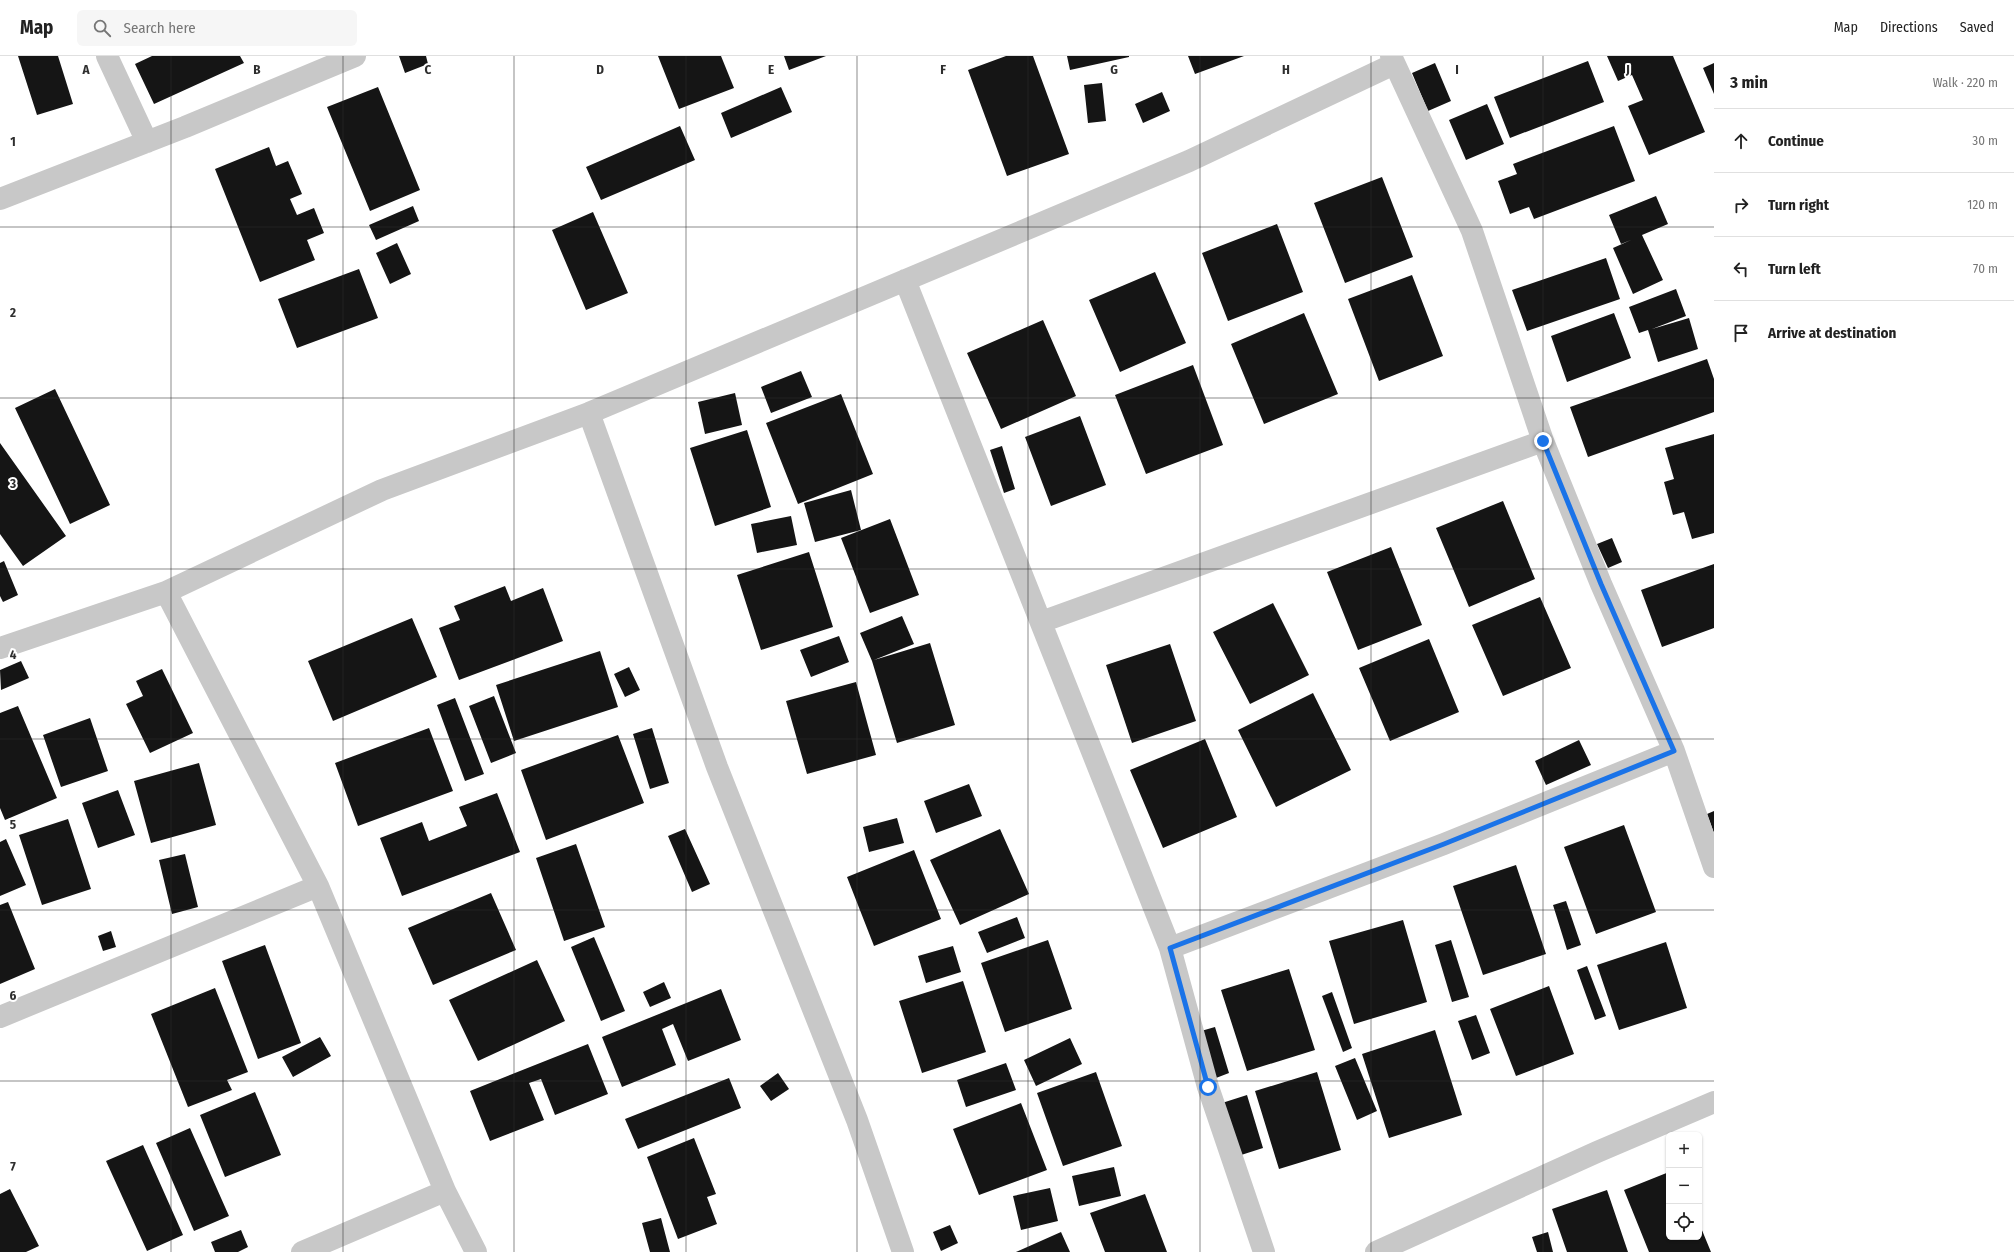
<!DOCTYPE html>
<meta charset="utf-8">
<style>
:root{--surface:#fff;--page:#f6f6f6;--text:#222;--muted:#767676;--line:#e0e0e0}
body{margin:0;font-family:"Fira Sans Condensed",sans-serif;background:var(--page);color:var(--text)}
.controls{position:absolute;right:12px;bottom:12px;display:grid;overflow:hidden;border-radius:6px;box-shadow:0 1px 3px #0004}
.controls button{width:36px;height:36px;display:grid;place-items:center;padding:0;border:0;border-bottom:1px solid var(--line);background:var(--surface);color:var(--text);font:20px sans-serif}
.stop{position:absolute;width:12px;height:12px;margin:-9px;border:3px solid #1a73e8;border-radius:50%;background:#fff}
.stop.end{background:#1a73e8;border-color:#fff;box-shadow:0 1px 4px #0008}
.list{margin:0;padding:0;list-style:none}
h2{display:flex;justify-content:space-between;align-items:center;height:52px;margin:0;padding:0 16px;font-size:17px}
h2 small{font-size:13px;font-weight:400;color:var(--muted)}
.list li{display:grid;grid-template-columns:26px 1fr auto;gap:12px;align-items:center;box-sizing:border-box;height:64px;padding:0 16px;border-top:1px solid var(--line)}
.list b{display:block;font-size:15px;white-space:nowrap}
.list em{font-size:13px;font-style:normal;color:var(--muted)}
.icon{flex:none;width:22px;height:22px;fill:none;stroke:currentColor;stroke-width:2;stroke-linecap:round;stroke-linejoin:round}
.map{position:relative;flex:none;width:1714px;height:1196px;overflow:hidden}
header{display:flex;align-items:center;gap:24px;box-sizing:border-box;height:56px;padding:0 20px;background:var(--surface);border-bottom:1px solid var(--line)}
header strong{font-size:19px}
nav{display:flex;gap:22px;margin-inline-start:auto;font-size:14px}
.search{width:280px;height:36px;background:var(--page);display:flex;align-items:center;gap:10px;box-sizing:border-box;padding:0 14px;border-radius:6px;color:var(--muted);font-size:15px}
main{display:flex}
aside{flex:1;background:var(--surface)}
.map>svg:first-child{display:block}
.building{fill:#151515}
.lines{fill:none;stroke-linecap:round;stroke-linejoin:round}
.street{stroke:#c8c8c8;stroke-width:22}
.route{stroke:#1a73e8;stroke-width:5}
.grid{fill:none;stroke:#2e2e2e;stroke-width:1;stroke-opacity:0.55}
.grid-label{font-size:13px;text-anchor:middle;font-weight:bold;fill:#2e2e2e;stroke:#fff;stroke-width:4;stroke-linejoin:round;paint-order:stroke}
</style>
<header>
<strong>Map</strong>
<div class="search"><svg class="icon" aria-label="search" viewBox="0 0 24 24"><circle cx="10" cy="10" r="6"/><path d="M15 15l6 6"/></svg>Search here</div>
<nav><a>Map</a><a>Directions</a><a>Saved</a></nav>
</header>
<main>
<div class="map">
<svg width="1714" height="1196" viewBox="0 0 1714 1196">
<rect width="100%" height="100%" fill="#fff"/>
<path class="building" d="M 18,0 L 58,0 L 73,48 L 37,59 Z
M 152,0 L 240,0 L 244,7 L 154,48 L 135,8 Z
M 399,0 L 426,0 L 428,8 L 405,17 Z
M 658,0 L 721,0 L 734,32 L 679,53 Z
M 784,0 L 826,0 L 789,14 Z
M 1006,0 L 1033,0 L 1069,98 L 1007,120 L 968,14 Z
M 1067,0 L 1129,0 L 1129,1 L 1070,14 Z
M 1188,0 L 1244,0 L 1195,18 Z
M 1607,0 L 1673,0 L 1705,76 L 1649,99 L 1628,50 L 1643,44 L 1632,19 L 1618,25 Z
M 1588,5 L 1604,46 L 1510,82 L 1494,41 Z
M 1435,7 L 1451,45 L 1428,55 L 1412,17 Z
M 1714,7 L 1714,38 L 1703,12 Z
M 1102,27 L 1106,65 L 1088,67 L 1084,29 Z
M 378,31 L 420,134 L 370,155 L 327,51 Z
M 781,31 L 792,56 L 731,82 L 721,57 Z
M 1162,36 L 1170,55 L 1143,67 L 1135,48 Z
M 1487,48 L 1504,88 L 1466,104 L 1449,64 Z
M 680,70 L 695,104 L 601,144 L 586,111 Z
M 1614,70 L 1635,125 L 1534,163 L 1529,151 L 1510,158 L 1498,125 L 1517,118 L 1513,108 Z
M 269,91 L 276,110 L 288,105 L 302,138 L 290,143 L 297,159 L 314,152 L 324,177 L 307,184 L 315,204 L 260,226 L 215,113 Z
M 1382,121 L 1413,201 L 1345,227 L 1314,147 Z
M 1656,140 L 1668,168 L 1642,179 L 1663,224 L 1633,238 L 1613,192 L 1631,184 L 1621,188 L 1609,159 Z
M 413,150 L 419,165 L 376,184 L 369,169 Z
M 593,156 L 628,237 L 586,254 L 552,174 Z
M 1277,168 L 1303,236 L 1228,265 L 1202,197 Z
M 397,187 L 411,218 L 390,228 L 376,197 Z
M 1606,202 L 1620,243 L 1527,275 L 1512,234 Z
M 359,213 L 378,262 L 297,292 L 278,243 Z
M 1155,216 L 1186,287 L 1120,316 L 1089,244 Z
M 1412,219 L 1443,300 L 1379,325 L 1348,243 Z
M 1676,233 L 1686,260 L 1652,273 L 1689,262 L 1698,293 L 1658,306 L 1648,274 L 1639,277 L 1629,251 Z
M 1304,257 L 1338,338 L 1264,368 L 1231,288 Z
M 1614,257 L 1631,302 L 1567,326 L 1551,280 Z
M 1043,264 L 1076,340 L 1001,373 L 967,297 Z
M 1707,303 L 1714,323 L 1714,356 L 1588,401 L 1570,351 Z
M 1193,309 L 1223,389 L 1146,418 L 1115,339 Z
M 801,315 L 812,341 L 771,357 L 761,331 Z
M 55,333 L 110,449 L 70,468 L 15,352 Z
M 735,337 L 742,369 L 705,378 L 698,346 Z
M 841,338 L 873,418 L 798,448 L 766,367 Z
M 1080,360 L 1106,429 L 1051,450 L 1025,381 Z
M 747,374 L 771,451 L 715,470 L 690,392 Z
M 1714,378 L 1714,477 L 1692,483 L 1684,456 L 1673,459 L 1664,426 L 1674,423 L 1665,392 Z
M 0,387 L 66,480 L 23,510 L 0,478 Z
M 1002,390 L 1015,433 L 1004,437 L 990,394 Z
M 851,434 L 861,474 L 815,486 L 804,447 Z
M 1503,445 L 1535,523 L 1469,551 L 1436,472 Z
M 791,460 L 797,489 L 757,497 L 751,468 Z
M 890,463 L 919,539 L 870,557 L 841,482 Z
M 1612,482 L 1622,506 L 1608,512 L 1597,488 Z
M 1391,491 L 1422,569 L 1358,594 L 1327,516 Z
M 809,496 L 833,571 L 761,594 L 737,519 Z
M 4,505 L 18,539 L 3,546 L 0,540 L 0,507 Z
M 1714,508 L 1714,572 L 1662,591 L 1641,534 Z
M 505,530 L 511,545 L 543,532 L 563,585 L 459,624 L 439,572 L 460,564 L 454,550 Z
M 1540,541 L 1571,612 L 1503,640 L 1472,569 Z
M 1273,547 L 1309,619 L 1250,648 L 1213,576 Z
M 902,560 L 914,588 L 874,604 L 930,587 L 955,669 L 897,687 L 872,605 L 860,577 Z
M 412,562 L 437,621 L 333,665 L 308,605 Z
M 839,580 L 849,606 L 811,621 L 800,594 Z
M 1429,583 L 1459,656 L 1390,685 L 1359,612 Z
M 1170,588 L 1196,665 L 1132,687 L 1106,609 Z
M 600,595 L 618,651 L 514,685 L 496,629 Z
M 21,605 L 29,622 L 1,634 L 0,614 Z
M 629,611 L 640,634 L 625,641 L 614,618 Z
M 162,613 L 193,677 L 150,697 L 126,648 L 143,640 L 136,625 Z
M 856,626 L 876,699 L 807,718 L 786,645 Z
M 1313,637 L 1351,714 L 1276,751 L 1238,674 Z
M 494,640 L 516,697 L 491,707 L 469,650 Z
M 455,642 L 484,718 L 465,725 L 437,649 Z
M 18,650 L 57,742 L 5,764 L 0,752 L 0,657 Z
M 90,662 L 108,715 L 61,731 L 43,679 Z
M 429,672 L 453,735 L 358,770 L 335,707 Z
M 652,672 L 669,727 L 650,733 L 633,678 Z
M 618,679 L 644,747 L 546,784 L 521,714 Z
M 1205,683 L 1237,761 L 1163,792 L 1130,714 Z
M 1579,684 L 1591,709 L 1546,729 L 1535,705 Z
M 199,707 L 216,769 L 151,787 L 134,725 Z
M 969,728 L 982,760 L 936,777 L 924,745 Z
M 118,734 L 135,779 L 98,792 L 82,747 Z
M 497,737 L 520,796 L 402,840 L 380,782 L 422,766 L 429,785 L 467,770 L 459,751 Z
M 1714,755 L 1714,777 L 1707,758 Z
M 897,762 L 904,787 L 869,796 L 863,771 Z
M 68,763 L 91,833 L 42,849 L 19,779 Z
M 1624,769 L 1656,856 L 1596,878 L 1564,791 Z
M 685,773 L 710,828 L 692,836 L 668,780 Z
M 1000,773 L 1029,838 L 960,869 L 930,804 Z
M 6,783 L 26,829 L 0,840 L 0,786 Z
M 576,788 L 605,871 L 564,885 L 536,802 Z
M 914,794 L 941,863 L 874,890 L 847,821 Z
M 185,798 L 198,851 L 172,858 L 159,804 Z
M 1516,809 L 1546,898 L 1483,919 L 1453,830 Z
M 491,837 L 516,894 L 433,929 L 408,872 Z
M 1566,845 L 1581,889 L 1567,894 L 1553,849 Z
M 8,846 L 35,913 L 0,928 L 0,849 Z
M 1017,861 L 1025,882 L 987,897 L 978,876 Z
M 1403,864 L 1427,946 L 1354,968 L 1329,885 Z
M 111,875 L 116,891 L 103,895 L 98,880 Z
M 594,881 L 625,955 L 601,965 L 571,891 Z
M 1048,884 L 1072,953 L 1005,976 L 981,907 Z
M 1451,884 L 1469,941 L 1452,946 L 1435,889 Z
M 1666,886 L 1687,952 L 1619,974 L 1597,909 Z
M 265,889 L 301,987 L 258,1003 L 222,905 Z
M 953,890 L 961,916 L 926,927 L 918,900 Z
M 537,904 L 565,965 L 478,1005 L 449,944 Z
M 1587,910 L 1606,960 L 1595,964 L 1577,914 Z
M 1289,913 L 1315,994 L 1247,1015 L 1221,934 Z
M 963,925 L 986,996 L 922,1017 L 899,945 Z
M 664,926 L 671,942 L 650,951 L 643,936 Z
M 1549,930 L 1574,998 L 1516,1020 L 1490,953 Z
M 215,932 L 248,1016 L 227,1024 L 232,1034 L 188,1051 L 151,958 Z
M 721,933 L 741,984 L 688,1005 L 673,968 L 662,973 L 676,1009 L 622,1031 L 602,981 Z
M 1332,936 L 1352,992 L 1343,996 L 1322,940 Z
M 1476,959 L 1490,997 L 1472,1004 L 1458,965 Z
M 1215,971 L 1229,1017 L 1216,1022 L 1201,975 Z
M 1435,974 L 1462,1059 L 1389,1082 L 1362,998 Z
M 320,981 L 331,1000 L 293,1021 L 282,1001 Z
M 1070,982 L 1082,1008 L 1036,1030 L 1024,1004 Z
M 588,988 L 608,1038 L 555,1059 L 541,1023 L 529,1027 L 544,1064 L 490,1085 L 470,1035 Z
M 1355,1002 L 1377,1055 L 1357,1064 L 1335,1010 Z
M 1006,1007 L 1016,1034 L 966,1051 L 957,1024 Z
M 1096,1016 L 1122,1090 L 1063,1110 L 1037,1037 Z
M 1317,1016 L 1341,1094 L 1279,1113 L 1255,1035 Z
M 778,1017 L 789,1033 L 771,1045 L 760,1030 Z
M 729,1022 L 741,1052 L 638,1093 L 625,1063 Z
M 255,1036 L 281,1099 L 225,1121 L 200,1059 Z
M 1247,1039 L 1263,1092 L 1238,1100 L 1222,1047 Z
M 1021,1047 L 1047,1114 L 979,1139 L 953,1073 Z
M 190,1072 L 229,1160 L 194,1175 L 156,1087 Z
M 694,1082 L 716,1138 L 707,1141 L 717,1168 L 678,1183 L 647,1101 Z
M 143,1089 L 183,1179 L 147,1195 L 106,1105 Z
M 1114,1111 L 1121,1140 L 1079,1150 L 1072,1120 Z
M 1669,1116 L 1669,1181 L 1699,1181 L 1699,1167 L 1711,1196 L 1649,1196 L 1624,1134 Z
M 1050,1132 L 1058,1165 L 1021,1174 L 1013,1140 Z
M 10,1133 L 39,1190 L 26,1196 L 0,1196 L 0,1138 Z
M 1607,1134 L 1628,1196 L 1567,1196 L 1552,1153 Z
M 1145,1138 L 1167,1196 L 1105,1196 L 1090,1157 Z
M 661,1162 L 670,1196 L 650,1196 L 642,1167 Z
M 950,1169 L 958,1187 L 941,1195 L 933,1176 Z
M 241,1174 L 248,1191 L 238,1196 L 215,1196 L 211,1186 Z
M 1061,1176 L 1070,1196 L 1016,1196 Z
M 1548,1176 L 1553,1196 L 1537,1196 L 1532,1181 Z"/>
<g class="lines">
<path class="street" d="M 107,0 L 147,86
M 1391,0 L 1472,175 L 1543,385 L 1601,528 L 1674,695 L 1714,811
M 0,143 L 185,71 L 355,0
M 905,224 L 1170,892 L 1208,1031 L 1264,1196
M 589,357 L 717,711 L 857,1064 L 903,1196
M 166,536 L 318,830 L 445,1135 L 476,1196
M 1041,566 L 1543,385
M 0,592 L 166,536 L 382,434 L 589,357 L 1189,105 L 1394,8
M 1170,892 L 1444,788 L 1674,695
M 0,961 L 318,830
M 302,1196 L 445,1135
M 1376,1196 L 1597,1096 L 1714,1046"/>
</g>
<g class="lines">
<path class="route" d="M 1208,1031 L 1170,892 L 1444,788 L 1674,695 L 1601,528 L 1543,385"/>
</g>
<path class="grid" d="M 171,0 L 171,1196M 343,0 L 343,1196M 514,0 L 514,1196M 686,0 L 686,1196M 857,0 L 857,1196M 1028,0 L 1028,1196M 1200,0 L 1200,1196M 1371,0 L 1371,1196M 1543,0 L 1543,1196M 0,171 L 1714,171M 0,342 L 1714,342M 0,513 L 1714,513M 0,683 L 1714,683M 0,854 L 1714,854M 0,1025 L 1714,1025"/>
<g class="grid-label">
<text x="86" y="18">A</text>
<text x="257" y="18">B</text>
<text x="428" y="18">C</text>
<text x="600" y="18">D</text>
<text x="771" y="18">E</text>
<text x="943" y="18">F</text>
<text x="1114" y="18">G</text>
<text x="1286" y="18">H</text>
<text x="1457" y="18">I</text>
<text x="1628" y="18">J</text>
<text x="13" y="90">1</text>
<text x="13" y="261">2</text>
<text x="13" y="432">3</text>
<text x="13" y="603">4</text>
<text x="13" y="773">5</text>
<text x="13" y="944">6</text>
<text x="13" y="1115">7</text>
</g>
</svg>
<div class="controls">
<button>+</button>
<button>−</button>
<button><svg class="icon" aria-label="locate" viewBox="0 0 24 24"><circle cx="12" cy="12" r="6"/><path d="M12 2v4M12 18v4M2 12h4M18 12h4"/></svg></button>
</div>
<div class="stop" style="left:1208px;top:1031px"></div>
<div class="stop end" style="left:1543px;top:385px"></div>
</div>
<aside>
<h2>3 min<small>Walk · 220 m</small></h2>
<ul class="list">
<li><svg class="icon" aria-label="ahead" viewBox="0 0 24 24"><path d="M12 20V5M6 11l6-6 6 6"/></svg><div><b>Continue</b></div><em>30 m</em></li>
<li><svg class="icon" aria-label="right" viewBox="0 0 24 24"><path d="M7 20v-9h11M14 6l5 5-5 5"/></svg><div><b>Turn right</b></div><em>120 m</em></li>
<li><svg class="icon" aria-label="left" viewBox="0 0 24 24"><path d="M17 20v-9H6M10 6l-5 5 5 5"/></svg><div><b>Turn left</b></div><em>70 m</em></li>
<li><svg class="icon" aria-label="arrive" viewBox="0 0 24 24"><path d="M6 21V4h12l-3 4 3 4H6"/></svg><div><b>Arrive at destination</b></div></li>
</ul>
</aside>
</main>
